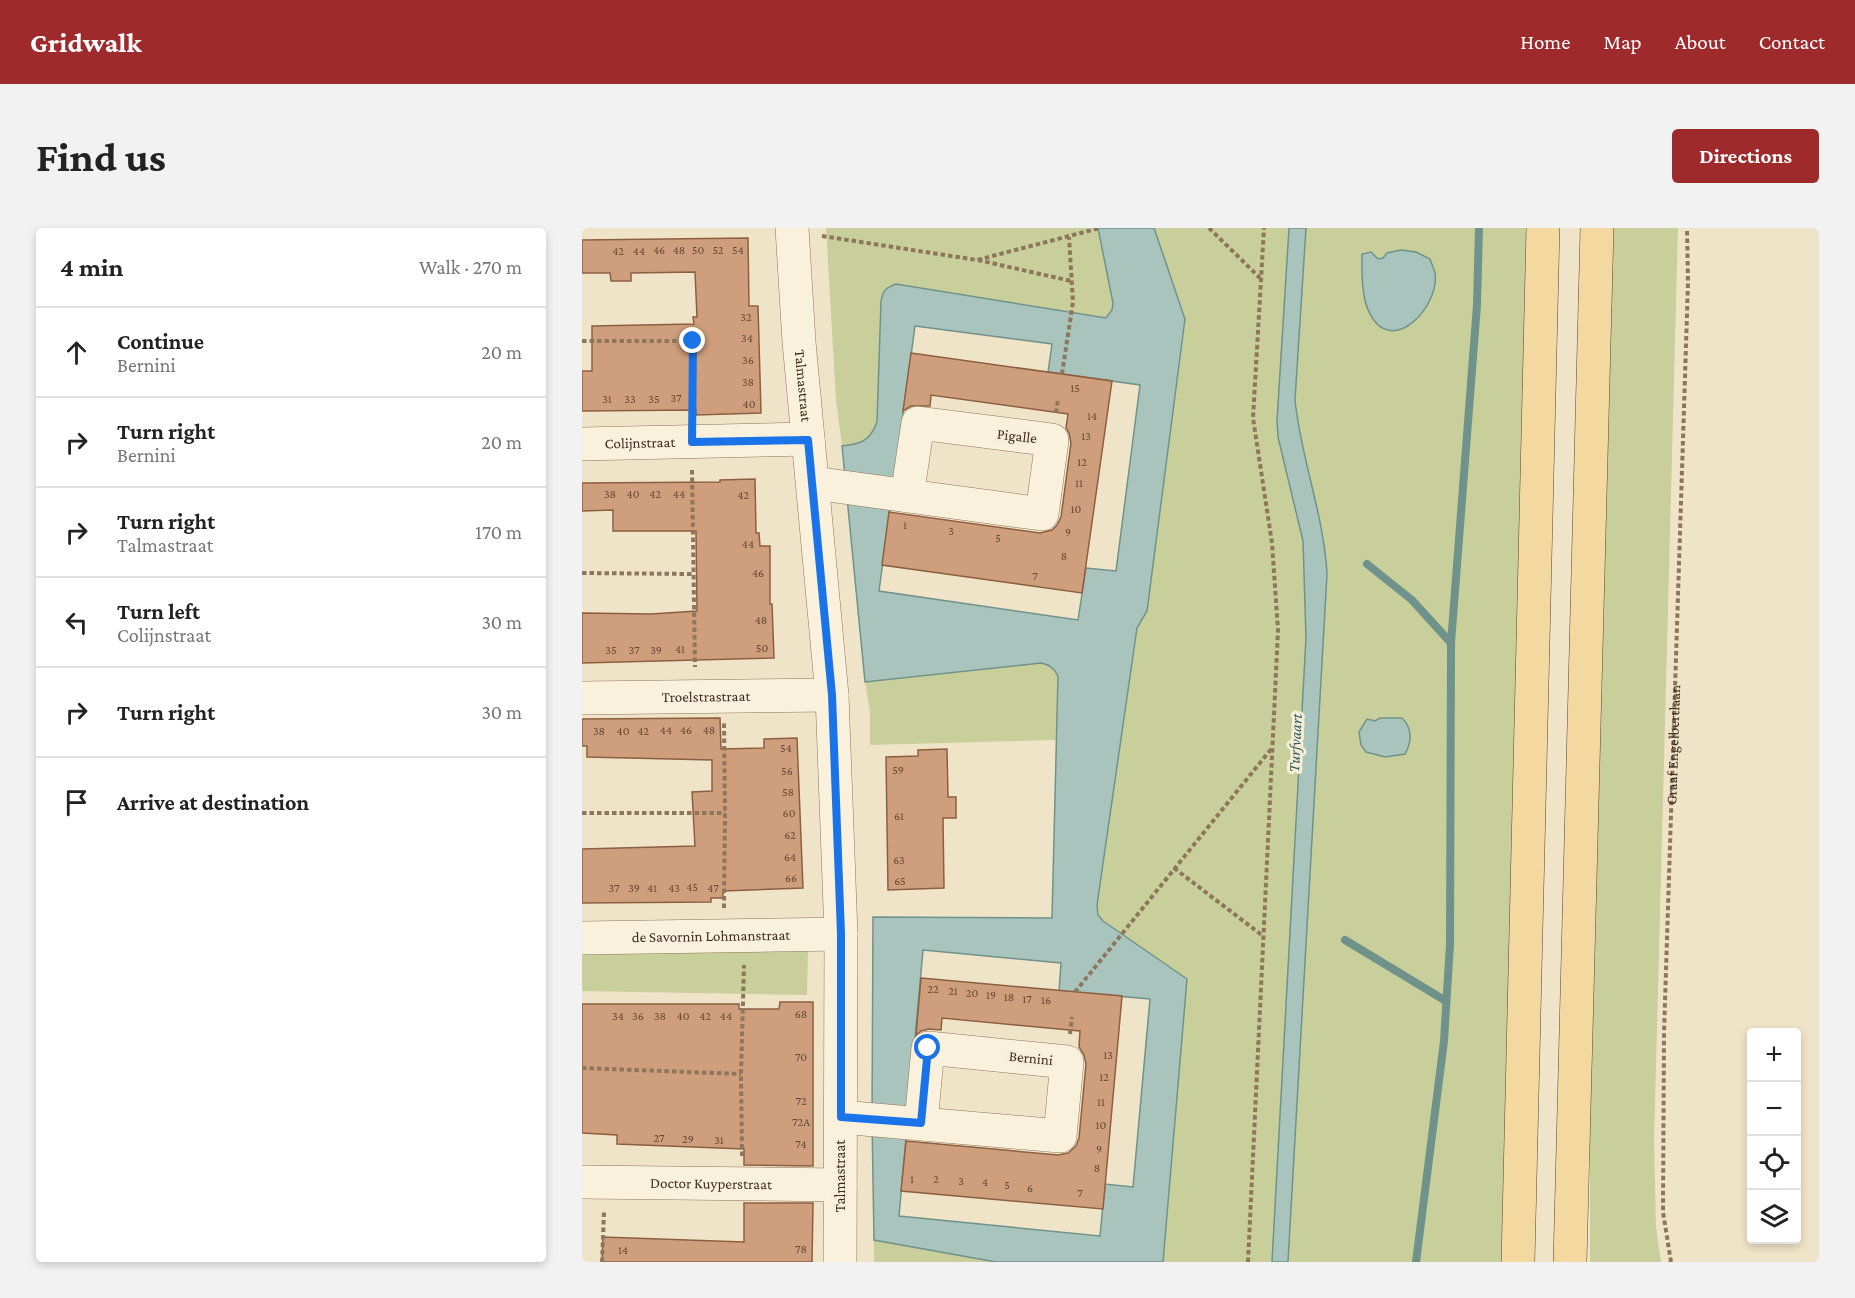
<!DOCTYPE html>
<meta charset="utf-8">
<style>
:root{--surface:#fff;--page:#f2f2f2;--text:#222;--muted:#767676;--line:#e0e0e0;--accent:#9e2a2b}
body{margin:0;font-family:"Crimson Pro",serif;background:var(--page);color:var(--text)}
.controls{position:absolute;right:18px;bottom:18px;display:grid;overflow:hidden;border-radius:6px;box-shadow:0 3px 9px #0003}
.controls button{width:54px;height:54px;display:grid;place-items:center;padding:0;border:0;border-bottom:2px solid var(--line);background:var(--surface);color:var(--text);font:30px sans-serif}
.stop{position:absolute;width:18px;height:18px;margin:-14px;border:4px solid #1a73e8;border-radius:50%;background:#fff}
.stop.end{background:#1a73e8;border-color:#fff;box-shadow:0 2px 6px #0008}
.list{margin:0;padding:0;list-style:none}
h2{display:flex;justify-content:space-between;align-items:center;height:78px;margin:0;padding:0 24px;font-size:26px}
h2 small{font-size:20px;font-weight:400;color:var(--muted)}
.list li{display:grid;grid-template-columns:39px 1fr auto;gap:18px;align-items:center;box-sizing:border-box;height:90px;padding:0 24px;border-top:2px solid var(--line)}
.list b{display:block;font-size:22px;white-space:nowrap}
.list p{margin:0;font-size:20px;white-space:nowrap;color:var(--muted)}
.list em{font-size:20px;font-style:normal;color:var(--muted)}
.icon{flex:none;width:33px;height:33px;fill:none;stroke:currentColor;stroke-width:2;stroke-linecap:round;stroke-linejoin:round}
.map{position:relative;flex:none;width:1237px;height:1034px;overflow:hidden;border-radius:6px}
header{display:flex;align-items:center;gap:36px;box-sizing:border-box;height:84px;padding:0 30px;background:var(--accent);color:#fff}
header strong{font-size:28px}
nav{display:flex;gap:33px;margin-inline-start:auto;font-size:21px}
.intro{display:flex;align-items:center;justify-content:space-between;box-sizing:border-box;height:144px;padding:0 36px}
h1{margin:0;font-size:42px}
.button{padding:15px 27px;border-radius:6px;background:var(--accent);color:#fff;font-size:21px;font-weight:700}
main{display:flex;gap:36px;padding:0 36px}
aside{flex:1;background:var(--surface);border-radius:6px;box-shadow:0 3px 9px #0003}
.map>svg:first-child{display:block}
.green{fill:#c9cf9b}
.water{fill:#a9c4bc;stroke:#6f938a;stroke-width:1.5;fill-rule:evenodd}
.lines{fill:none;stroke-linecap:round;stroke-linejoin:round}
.stream{stroke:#6f938a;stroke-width:8}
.building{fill:#cf9f7d;stroke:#8d5f41;stroke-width:1.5}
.minor-casing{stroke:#8d765c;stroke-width:34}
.major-casing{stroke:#5b4430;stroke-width:34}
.path{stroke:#8d765c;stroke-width:4;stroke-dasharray:4.5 3;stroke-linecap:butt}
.minor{stroke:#faf1dc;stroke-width:33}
.major{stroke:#f3d9a0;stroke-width:33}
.route{stroke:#1a73e8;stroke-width:8}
.labels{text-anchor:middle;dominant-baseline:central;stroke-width:6;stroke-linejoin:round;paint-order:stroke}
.number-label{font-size:12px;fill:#624a37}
.street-label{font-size:15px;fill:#3d2e20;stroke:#f7eed8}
.water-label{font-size:16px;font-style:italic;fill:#2f5d5a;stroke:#f7eed8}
</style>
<header>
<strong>Gridwalk</strong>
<nav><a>Home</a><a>Map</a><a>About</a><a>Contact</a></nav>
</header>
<div class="intro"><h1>Find us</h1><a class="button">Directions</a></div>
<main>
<aside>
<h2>4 min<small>Walk · 270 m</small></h2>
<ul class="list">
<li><svg class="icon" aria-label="ahead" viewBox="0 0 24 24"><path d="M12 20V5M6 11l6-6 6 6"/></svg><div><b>Continue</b><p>Bernini</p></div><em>20 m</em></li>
<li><svg class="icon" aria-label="right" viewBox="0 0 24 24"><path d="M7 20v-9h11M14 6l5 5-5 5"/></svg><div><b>Turn right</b><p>Bernini</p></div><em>20 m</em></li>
<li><svg class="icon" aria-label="right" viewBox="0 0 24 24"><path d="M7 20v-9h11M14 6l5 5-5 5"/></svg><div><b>Turn right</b><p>Talmastraat</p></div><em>170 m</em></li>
<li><svg class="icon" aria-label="left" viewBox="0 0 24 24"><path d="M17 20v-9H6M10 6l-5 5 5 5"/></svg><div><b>Turn left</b><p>Colijnstraat</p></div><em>30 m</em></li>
<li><svg class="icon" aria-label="right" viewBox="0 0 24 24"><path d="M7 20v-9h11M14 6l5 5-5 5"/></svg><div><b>Turn right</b></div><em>30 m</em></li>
<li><svg class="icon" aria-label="arrive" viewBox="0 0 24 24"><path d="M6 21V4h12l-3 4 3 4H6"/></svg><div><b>Arrive at destination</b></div></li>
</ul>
</aside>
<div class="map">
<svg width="1237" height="1034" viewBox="0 0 1237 1034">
<rect width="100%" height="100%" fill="#f0e4c8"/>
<path class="green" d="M 244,0 L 516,0 L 531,75 L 531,82 L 524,90 L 314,56 L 306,58 L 299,73 L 295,194 C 288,213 279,216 260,218 L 254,172 Z
M 572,0 L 707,0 L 695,193 L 696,209 L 721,313 L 724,410 L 690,1034 L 581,1034 L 605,751 L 521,693 L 516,687 L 515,677 L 555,400 L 565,383 L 603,97 L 602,86 Z
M 724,0 L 946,0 L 920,1034 L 706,1034 L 745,346 L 741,306 L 716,196 L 713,172 Z
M 1030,0 L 1096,0 L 1072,914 L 1074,999 L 1079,1034 L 1008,1034 L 1008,835 Z
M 459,435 C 468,437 472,440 476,448 L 475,512 L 288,517 L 288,484 L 283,454 Z
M 226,723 L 225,767 L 0,763 L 0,725 Z
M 292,1012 L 414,1034 L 292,1034 Z"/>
<path class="water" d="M 516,0 L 572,0 L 603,91 L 565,383 L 555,400 L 515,677 L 516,687 L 521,693 L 605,751 L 581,1034 L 414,1034 L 292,1012 L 290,892 L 291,689 L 470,690 L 476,448 C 472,440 468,437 459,435 L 283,454 L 260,218 C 279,216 288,213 295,194 L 299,73 C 301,63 304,59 314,56 L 524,90 L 530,82 L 531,75 ZM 333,98 L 470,116 L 466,144 L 558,157 L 534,343 L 504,340 L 496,392 L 297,363 ZM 341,722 L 479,735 L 477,763 L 568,771 L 551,959 L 523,956 L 518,1008 L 317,988 Z
M 707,0 L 724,0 L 713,172 C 719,231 742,287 745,346 L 706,1034 L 690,1034 L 724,410 L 721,313 L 696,209 L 695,193 Z
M 819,22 L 834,24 L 848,31 C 849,35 852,40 853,45 C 858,79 810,129 788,86 C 779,69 780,45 780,26 L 789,24 L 796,31 L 801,30 L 805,25 Z
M 798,490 L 820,490 C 831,501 830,513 823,526 L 803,529 L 784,524 L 779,517 L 777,504 L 785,491 L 793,493 Z"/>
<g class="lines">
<path class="stream" d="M 785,336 L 830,372 L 869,415
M 763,712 L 864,773
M 834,1034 L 862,813 L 868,716 L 869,415 L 895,77 L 897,0"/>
</g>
<path class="building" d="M 166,10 L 167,78 L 176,78 L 179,185 L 114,187 L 114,182 L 0,183 L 0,143 L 10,143 L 10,98 L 112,96 L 111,89 L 115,89 L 113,44 L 49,45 L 49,53 L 29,53 L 28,45 L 0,45 L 0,12 Z
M 329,125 L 530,153 L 500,365 L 300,337 L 307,284 L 458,305 L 470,302 L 475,297 L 479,289 L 489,215 L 487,205 L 484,200 L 486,186 L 349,167 L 348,178 L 329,178 L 321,183 Z
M 173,251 L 174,305 L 177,305 L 178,318 L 188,318 L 188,376 L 190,376 L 192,430 L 0,435 L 0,385 L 69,386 L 115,383 L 114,303 L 31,303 L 31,282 L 0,283 L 0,255 L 138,254 L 138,252 Z
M 138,490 L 139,521 L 182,520 L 182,511 L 215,510 L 221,660 L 141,663 L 141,670 L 129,670 L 129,674 L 0,675 L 0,621 L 113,618 L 110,564 L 130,563 L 130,532 L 5,529 L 5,518 L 0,518 L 0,491 Z
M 365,521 L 366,569 L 374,569 L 374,590 L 361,590 L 362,660 L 306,662 L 304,529 L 336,528 L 336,522 Z
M 339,750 L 540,768 L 521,981 L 319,963 L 324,913 L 476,927 L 486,925 L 494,918 L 497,910 L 504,836 L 502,827 L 497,819 L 498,803 L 360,790 L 359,802 L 347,801 L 339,803 L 334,807 Z
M 198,774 L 231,774 L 231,938 L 162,937 L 162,921 L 35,916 L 35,907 L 0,905 L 0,776 L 157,776 L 157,781 L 197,781 Z
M 162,975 L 231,975 L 230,1034 L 20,1034 L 21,1009 L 162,1014 Z"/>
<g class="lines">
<defs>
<g id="minor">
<path id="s2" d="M 210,0 L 217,114 L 250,467 L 259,706 L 258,1034"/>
<path id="s3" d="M 0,216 L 226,211"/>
<path d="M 231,255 L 460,286 L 470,212 L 336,195 L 325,268"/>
<path id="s4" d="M 0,470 L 250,467"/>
<path id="s5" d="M 0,710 L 259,706"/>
<path d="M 259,889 L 478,908 L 485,834 L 346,820 L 339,895"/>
<path id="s6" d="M 0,954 L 258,957"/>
</g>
<path id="major" d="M 936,1034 L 961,0
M 988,1034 L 1015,0"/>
</defs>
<use href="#minor" class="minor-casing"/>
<use href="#major" class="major-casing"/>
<g class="path">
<path d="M 627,0 L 678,50"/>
<path d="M 240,8 L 395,32 L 518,0"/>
<path d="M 396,32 L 489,53"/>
<path d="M 0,113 L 111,113 L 111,184"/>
<path d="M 480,146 L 491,74 L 487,9"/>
<path d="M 474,185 L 476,171"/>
<path d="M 110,242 L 113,439"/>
<path d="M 0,345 L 111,346"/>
<path d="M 0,585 L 143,585"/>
<path d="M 592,640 L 681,708"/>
<path d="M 142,680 L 143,585 L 142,495"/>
<path d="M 493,764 L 690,520"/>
<path d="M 488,806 L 490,789"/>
<path d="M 0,840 L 159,846"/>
<path d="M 160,928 L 159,846 L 162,737"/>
<path d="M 20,1034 L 22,984"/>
<path d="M 666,1034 L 696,402 L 690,315 L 671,190 L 682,0"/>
<path id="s1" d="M 1089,1034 L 1081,984 L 1082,805 L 1106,55 L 1105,0"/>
</g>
<use href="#minor" class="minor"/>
<use href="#major" class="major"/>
</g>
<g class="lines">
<path class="route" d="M 111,113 L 110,214 L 226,212 L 250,467 L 259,706 L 259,889 L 339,895 L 346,820"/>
</g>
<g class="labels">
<g class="number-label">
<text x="77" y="22">46</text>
<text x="97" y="22">48</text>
<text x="116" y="22">50</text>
<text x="136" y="22">52</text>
<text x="156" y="22">54</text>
<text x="36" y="23">42</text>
<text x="57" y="23">44</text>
<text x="164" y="89">32</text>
<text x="165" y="110">34</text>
<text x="166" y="132">36</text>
<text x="166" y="154">38</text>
<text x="493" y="160">15</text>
<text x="94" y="170">37</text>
<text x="25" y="171">31</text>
<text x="48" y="171">33</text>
<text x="72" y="171">35</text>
<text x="167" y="176">40</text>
<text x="510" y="188">14</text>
<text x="504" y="208">13</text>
<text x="500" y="234">12</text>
<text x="497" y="255">11</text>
<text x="28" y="266">38</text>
<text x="51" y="266">40</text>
<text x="73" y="266">42</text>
<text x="97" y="266">44</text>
<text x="161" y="267">42</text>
<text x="494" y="281">10</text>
<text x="323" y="297">1</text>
<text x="369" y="303">3</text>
<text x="486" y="304">9</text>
<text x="416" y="310">5</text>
<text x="166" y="316">44</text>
<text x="482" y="328">8</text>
<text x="176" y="345">46</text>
<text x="453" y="348">7</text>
<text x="179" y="392">48</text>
<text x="180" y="420">50</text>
<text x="98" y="421">41</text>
<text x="29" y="422">35</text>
<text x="52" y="422">37</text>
<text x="74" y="422">39</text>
<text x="84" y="502">44</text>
<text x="104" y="502">46</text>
<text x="127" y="502">48</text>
<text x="17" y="503">38</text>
<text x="41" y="503">40</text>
<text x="61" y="503">42</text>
<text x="204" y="520">54</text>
<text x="316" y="542">59</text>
<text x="205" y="543">56</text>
<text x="206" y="564">58</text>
<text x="207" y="585">60</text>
<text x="317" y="588">61</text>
<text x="208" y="607">62</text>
<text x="208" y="629">64</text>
<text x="317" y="632">63</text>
<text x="209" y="650">66</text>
<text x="318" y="653">65</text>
<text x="110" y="659">45</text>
<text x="32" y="660">37</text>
<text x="52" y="660">39</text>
<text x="70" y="660">41</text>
<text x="92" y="660">43</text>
<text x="131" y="660">47</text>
<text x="351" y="761">22</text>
<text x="371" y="763">21</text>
<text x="390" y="765">20</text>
<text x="409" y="767">19</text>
<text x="427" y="769">18</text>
<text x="445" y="771">17</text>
<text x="464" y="772">16</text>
<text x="219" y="786">68</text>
<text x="36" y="788">34</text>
<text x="56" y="788">36</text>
<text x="78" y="788">38</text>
<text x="101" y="788">40</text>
<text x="123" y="788">42</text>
<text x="144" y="788">44</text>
<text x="526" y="827">13</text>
<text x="219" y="829">70</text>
<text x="522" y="849">12</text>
<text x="219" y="873">72</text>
<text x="519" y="874">11</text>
<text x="219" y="894">72A</text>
<text x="519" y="897">10</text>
<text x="77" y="910">27</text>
<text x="106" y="911">29</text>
<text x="137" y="912">31</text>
<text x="219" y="916">74</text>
<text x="517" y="921">9</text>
<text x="515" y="940">8</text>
<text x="330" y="951">1</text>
<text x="354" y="951">2</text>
<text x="379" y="953">3</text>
<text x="403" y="954">4</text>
<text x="425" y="957">5</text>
<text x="448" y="960">6</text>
<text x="498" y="965">7</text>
<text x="219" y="1021">78</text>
<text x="41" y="1022">14</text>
</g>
<g class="street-label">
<text stroke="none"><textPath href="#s2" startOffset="158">Talmastraat</textPath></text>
<text transform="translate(435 208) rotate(7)">Pigalle</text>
<text stroke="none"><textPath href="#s3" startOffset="58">Colijnstraat</textPath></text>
<text stroke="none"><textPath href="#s4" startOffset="124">Troelstrastraat</textPath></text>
<text stroke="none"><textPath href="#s1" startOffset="518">Graaf Engelbertlaan</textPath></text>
<text stroke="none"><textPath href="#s5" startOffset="129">de Savornin Lohmanstraat</textPath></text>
<text transform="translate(449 830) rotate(6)">Bernini</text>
<text transform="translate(258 948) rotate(-90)">Talmastraat</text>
<text stroke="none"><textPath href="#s6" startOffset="129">Doctor Kuyperstraat</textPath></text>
</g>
<g class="water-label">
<text transform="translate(713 515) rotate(-87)">Turfvaart</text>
</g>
</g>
</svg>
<div class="controls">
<button>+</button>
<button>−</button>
<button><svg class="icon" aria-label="locate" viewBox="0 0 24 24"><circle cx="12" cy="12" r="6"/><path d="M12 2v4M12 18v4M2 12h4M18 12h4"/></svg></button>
<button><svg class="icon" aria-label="layers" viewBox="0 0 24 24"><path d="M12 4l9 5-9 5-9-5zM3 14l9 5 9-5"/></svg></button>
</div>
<div class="stop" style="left:346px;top:820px"></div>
<div class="stop end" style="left:111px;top:113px"></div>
</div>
</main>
